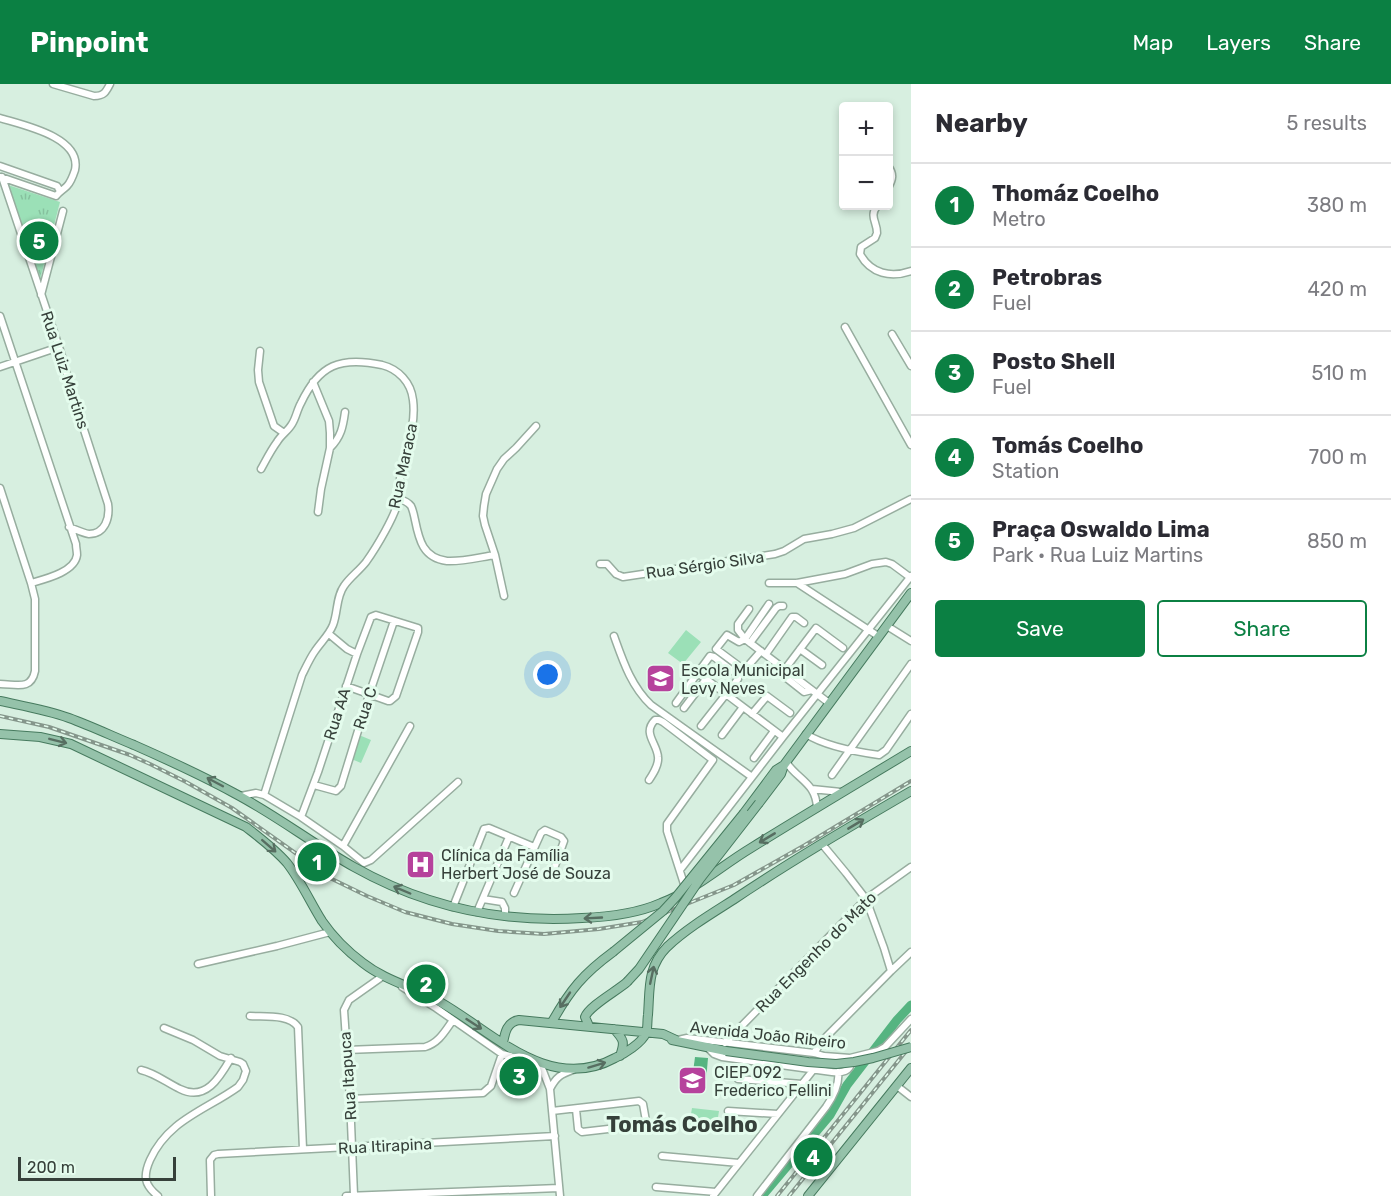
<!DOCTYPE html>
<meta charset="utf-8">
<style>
:root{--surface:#fff;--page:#f2f2f3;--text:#2b2b33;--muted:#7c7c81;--line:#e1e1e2;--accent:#0b8043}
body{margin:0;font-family:Rubik,sans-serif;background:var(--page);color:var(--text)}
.controls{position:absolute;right:18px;top:18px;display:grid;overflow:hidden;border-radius:6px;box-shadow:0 3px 9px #0003}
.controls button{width:54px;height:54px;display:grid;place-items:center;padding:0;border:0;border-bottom:2px solid var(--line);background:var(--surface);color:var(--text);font:30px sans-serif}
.scale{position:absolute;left:18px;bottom:15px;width:158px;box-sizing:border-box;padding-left:6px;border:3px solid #36403a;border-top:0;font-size:16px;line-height:21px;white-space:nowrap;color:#36403a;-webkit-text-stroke:4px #e4fced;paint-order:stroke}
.you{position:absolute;left:548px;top:591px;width:21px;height:21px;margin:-15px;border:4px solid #fff;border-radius:50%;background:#1a73e8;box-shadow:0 0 0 9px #1a73e833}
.badge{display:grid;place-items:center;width:39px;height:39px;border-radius:50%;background:var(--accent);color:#fff;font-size:20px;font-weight:700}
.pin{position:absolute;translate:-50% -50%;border:3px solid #fff;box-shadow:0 2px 6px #0006}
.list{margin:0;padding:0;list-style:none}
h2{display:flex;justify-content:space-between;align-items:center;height:78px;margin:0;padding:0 24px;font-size:26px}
h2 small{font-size:20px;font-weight:400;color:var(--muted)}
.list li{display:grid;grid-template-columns:39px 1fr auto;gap:18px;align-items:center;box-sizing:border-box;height:84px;padding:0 24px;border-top:2px solid var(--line)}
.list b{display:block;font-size:22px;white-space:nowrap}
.list p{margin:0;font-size:20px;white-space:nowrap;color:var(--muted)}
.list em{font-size:20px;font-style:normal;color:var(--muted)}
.actions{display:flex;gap:12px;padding:18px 24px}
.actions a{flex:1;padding:14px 0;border:2px solid var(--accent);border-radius:6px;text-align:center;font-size:21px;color:var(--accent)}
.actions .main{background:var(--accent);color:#fff}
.map{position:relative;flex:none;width:911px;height:1112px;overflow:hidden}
header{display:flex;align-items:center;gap:36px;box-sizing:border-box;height:84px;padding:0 30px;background:var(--accent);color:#fff}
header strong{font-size:28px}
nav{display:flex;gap:33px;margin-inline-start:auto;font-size:21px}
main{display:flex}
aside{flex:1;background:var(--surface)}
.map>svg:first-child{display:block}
.green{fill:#9be0b7}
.park{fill:url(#park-tufts)}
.water{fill:#56b481}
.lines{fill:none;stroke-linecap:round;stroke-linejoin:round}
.river{stroke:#56b481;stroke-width:9}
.minor-casing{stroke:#97ad9f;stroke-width:9}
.major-casing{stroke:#467a5e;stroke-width:10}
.minor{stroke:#fff;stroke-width:6}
.major{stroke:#95c2aa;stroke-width:8}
.rail-casing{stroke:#85968b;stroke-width:4}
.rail{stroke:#e4fced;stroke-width:1.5;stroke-dasharray:4.5;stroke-linecap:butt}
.major-bridge-casing{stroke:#467a5e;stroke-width:10;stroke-linecap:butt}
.major-bridge{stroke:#95c2aa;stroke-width:8}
.oneway{stroke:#576e61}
.labels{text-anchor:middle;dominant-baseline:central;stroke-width:6;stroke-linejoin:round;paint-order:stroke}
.street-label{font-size:16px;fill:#36403a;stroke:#e4fced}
.poi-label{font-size:16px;fill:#36403a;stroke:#e4fced;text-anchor:start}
.district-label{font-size:22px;font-weight:bold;fill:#36403a;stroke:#e4fced}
</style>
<header>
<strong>Pinpoint</strong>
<nav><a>Map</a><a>Layers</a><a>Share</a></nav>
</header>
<main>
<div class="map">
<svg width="911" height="1112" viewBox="0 0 911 1112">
<defs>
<pattern id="park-tufts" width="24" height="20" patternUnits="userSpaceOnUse" patternTransform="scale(1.5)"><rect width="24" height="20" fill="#9be0b7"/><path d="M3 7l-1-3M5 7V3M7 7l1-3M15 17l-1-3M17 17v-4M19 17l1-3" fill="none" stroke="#86c19e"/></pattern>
</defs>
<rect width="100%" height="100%" fill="#d7efe0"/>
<path class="green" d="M 686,546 L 701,558 L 683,580 L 668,569 Z
M 359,651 L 371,656 L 361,679 L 349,674 Z
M 692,1024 L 719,1027 L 716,1046 L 689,1042 Z"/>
<path class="park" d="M 8,101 L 60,118 L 40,196 Z"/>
<path class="water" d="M 695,973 L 708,974 L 706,997 L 692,996 Z"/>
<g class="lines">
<path class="river" d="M 762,1112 L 830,1031 L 847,1001 L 897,936 L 911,921"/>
<defs>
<path id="minor" d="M 53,0 L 94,12 C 104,12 106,8 110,0
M 0,34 C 23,41 82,53 75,86 C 73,92 71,98 67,102 C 63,106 59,108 56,112 L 1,93
M 0,82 L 57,102 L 60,107
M 888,82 C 894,90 893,95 888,104
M 2,93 L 61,269 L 74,315 L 108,420 C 110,434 105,450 89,450 C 82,449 75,445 69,443
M 877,122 C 869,133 877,137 877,149 L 875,154 L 861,163 L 860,170 C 871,190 891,194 911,187
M 41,211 L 63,127
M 0,232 L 76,460 C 76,464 77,467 77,471 C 75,488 45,495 31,499
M 845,243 L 911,361
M 892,250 L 911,282
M 260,267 L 258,286 L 259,298 L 274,342 L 284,349
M 0,283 L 59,263
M 313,298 L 329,337 L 330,349 L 330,364 L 321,405 L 318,428
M 330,364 C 341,353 343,343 345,328
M 0,404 L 31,499 L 35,515 L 35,587 C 31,607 16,600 0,600
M 399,415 C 403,416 408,418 411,422 C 413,426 414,431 415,436 C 419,456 423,474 447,477 C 461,478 481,473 495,471
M 600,480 L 607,480 L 616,490 L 623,493 L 775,470 L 784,467 L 804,455 L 832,450 L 854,444 L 911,415
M 769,499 L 797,499 L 845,490 L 872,480 L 886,478 L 892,480 L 911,494
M 797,499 L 878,552
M 504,512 L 495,471 L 485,441 L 483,432 L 484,422 L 486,410 L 497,385 L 504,375 L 516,364 L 536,342
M 749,525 L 738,540 L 738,546 L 745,555 L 829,619
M 887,542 L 911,557
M 329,550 L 347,565 L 357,570
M 614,552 C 623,577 631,602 651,621 L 752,693
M 750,559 L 776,524 L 779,522 L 783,522
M 800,565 L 822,581
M 761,567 L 747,583 L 743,585 L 716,565 L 727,551 L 739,558 L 745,555 L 769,520
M 766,570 L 792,533 L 796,533 L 804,539
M 698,589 L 783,653
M 812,606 L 804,608 L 785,593 L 785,585 L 816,544 L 843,564
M 676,619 L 710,572 L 714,573 L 738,591 L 738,595 L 701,642
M 684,624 L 706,595
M 752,630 L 767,612 L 790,629
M 806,650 C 825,662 857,668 879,671 L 886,666 L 911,630
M 722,651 L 743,623
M 754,674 L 774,647
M 786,678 C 798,696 816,699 817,724
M 832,691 L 911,580
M 649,696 C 653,690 659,681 658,673 C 657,659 642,649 655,636 L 659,636 L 663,638 L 713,676 L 667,740 L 667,747 L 685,803
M 314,701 L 336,707 L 341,702 L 369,611 L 394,537
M 812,705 L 841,708
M 264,711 L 301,733 L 343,762 L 364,779 L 371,776 L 458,698
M 241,712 L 256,709 L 264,711 L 302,591 C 306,583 310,574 315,567 C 321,558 329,551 333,541 C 338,528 336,513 344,502 C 350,493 359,487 366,478 C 376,464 396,431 399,414 C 400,403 399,393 402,382 C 408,360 416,339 413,316 C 411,298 398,285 382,281 C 340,272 319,281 301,319 C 297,326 296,334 292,340 C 288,347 281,351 277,358 C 271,366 266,376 261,385
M 301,733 L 318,688 L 357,570 L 371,533 L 376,531 L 418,544 L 418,548 L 396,612 L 390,617 L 388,617 L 346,602
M 822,760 L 846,789 L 866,815 L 884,864 L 891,887
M 343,762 L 410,642
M 680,786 L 783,653 L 911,492
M 514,809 L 541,749 L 545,746 L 561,753 L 564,757 L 552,790
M 483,815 L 502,818 L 505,824 L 505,832
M 453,823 L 484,745 L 489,744 L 534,763
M 477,828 L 509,753
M 198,880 L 277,862 L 330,848
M 402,903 L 436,924 L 502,970 L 516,973 L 527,974
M 250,932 C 265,933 289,930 298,943 L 303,1065
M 678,956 L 687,954 L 814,969 L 824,972 L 850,974 L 878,967 L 885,963 L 911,935
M 725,959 L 866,815 L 911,783
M 708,964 L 714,970 L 722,973 L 832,988 C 841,989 852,988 851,976
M 346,966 L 425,963 C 439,959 445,947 453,936
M 814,969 L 824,955 L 891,887 L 911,868
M 540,979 L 550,1005 L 560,1112
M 141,986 C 155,989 167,999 180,1005 C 206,1018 220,993 231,974
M 738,995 L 802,1000
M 897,1002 L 911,1013
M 550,1005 C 556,993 561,990 573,986
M 350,1015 L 483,1009 L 491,1002 L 502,970
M 552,1027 L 639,1017 L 643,1020 L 646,1037 L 643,1041 L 582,1048 L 578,1045 L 576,1025
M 728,1027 L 778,1030
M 662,1072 L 739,1079
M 656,1103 L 716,1108
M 354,1111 L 350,1015 L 344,926 L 349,916 L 383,892
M 158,1112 C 144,1101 143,1092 150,1076 C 168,1036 206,1026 238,1003 L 243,996 L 246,987 L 243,980 L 240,978 L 220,972 L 193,956 L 164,944
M 211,1112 L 210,1076 L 214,1071 L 218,1070 L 555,1052
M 346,1112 L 559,1104
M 713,1112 L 814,985
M 757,1112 L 826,1023 C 833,1013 840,1001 838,988"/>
<path id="major" d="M 0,617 C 23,622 47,626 69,634 C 91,642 112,652 134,661 C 168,676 201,691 234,709 C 276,731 313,760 354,783 C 425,823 502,839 582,834 C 610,833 636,830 661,819 C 695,806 721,782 751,764 C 804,731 858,699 911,667
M 0,650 L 40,653 L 71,660 L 246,743 C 260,754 275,765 287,779 C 301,797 310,818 322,837 C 333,853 347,867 363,879 C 386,897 414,903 440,918 C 493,948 549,1010 615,974 C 624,970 642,959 646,949 C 648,944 647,936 648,931 C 650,905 647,883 667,863 C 686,845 711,830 733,816 C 791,777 851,742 911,707
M 759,719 L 781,690 L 784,681
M 744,729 L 776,686 L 784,681 L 911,509
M 552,938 C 570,906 583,890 613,868
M 589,942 L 585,933 C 589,922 617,907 627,898
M 614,945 C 624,956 625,958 620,972
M 672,956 L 726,967
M 503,959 C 505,948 507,938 519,936 L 663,950 L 676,956
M 808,1112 L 911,984"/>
</defs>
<use href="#minor" class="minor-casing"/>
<use href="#major" class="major-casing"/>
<use href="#minor" class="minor"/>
<use href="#major" class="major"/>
<defs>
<path id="rail" d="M 0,632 L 49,643 L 130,671 L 150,680 L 186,698 L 232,724 L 332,795 L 367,812 L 405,828 L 452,840 L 498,847 L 544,850 L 599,845 L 642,838 L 734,801 L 805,761 L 911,697
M 777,1112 L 911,946
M 789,1112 L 911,961"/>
</defs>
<use href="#rail" class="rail-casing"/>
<use href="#rail" class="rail"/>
<defs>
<path id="major-bridge" d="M 613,868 L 663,827 L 676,813 L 744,729
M 627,898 L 639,885 L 700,795 L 759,719
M 726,967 L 808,978 L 836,980 L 854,978 L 873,974 L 911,963"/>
</defs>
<use href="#major-bridge" class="major-bridge-casing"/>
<use href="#major-bridge" class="major-bridge"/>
</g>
<defs><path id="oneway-shaft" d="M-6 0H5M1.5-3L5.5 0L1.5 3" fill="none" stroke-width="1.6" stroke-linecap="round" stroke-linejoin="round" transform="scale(1.5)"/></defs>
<g class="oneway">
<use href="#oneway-shaft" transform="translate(58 657) rotate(14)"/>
<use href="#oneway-shaft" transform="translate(215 698) rotate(-152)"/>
<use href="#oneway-shaft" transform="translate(856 740) rotate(-31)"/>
<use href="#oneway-shaft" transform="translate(767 754) rotate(149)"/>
<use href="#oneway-shaft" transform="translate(269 762) rotate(41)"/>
<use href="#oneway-shaft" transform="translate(402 806) rotate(-157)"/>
<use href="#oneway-shaft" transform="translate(593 834) rotate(177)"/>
<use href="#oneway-shaft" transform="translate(652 891) rotate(-78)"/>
<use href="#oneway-shaft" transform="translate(565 916) rotate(124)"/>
<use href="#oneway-shaft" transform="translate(474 940) rotate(33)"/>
<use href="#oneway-shaft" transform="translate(597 981) rotate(-17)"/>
</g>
<defs>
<symbol id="school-square" viewBox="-11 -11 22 22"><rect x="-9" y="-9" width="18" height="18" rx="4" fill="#b6429c" stroke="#e4fced"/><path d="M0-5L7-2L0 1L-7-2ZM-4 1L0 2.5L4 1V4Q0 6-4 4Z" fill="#fff"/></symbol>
<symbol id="hospital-square" viewBox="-11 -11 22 22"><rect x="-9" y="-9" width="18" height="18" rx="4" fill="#b6429c" stroke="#e4fced"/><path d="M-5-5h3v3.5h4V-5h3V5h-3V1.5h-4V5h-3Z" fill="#fff"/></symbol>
</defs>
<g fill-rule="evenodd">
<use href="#school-square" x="644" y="578" width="33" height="33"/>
<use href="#hospital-square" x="404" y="764" width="33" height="33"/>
<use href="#school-square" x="676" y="980" width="33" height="33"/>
</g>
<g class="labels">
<g class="street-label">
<text transform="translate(65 286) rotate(72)">Rua Luiz Martins</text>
<text transform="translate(403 382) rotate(-78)">Rua Maraca</text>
<text transform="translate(705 481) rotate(-8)">Rua Sérgio Silva</text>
<text transform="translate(365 624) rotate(-72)">Rua C</text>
<text transform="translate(337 630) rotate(-72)">Rua AA</text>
<text transform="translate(816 868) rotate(-45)">Rua Engenho do Mato</text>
<text transform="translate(768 951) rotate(6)">Avenida João Ribeiro</text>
<text transform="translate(348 992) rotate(-94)">Rua Itapuca</text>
<text transform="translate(385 1062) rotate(-3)">Rua Itirapina</text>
</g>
<g class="poi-label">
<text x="681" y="586">Escola Municipal<tspan x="681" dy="18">Levy Neves</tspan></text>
<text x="441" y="771">Clínica da Família<tspan x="441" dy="18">Herbert José de Souza</tspan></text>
<text x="714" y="988">CIEP 092<tspan x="714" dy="18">Frederico Fellini</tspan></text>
</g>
<g class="district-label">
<text x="682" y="1040">Tomás Coelho</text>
</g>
</g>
</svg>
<div class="controls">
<button>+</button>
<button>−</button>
</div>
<div class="scale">200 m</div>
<div class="you"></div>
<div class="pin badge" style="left:317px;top:778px">1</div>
<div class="pin badge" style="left:426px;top:900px">2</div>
<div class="pin badge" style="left:519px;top:992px">3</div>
<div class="pin badge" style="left:813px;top:1073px">4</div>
<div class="pin badge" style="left:39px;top:157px">5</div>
</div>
<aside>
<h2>Nearby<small>5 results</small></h2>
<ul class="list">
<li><span class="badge">1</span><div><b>Thomáz Coelho</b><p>Metro</p></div><em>380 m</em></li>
<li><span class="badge">2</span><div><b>Petrobras</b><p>Fuel</p></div><em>420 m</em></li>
<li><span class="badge">3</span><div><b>Posto Shell</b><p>Fuel</p></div><em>510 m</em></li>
<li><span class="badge">4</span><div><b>Tomás Coelho</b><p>Station</p></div><em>700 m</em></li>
<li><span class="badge">5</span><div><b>Praça Oswaldo Lima</b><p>Park · Rua Luiz Martins</p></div><em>850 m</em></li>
</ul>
<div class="actions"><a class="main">Save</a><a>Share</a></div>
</aside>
</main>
